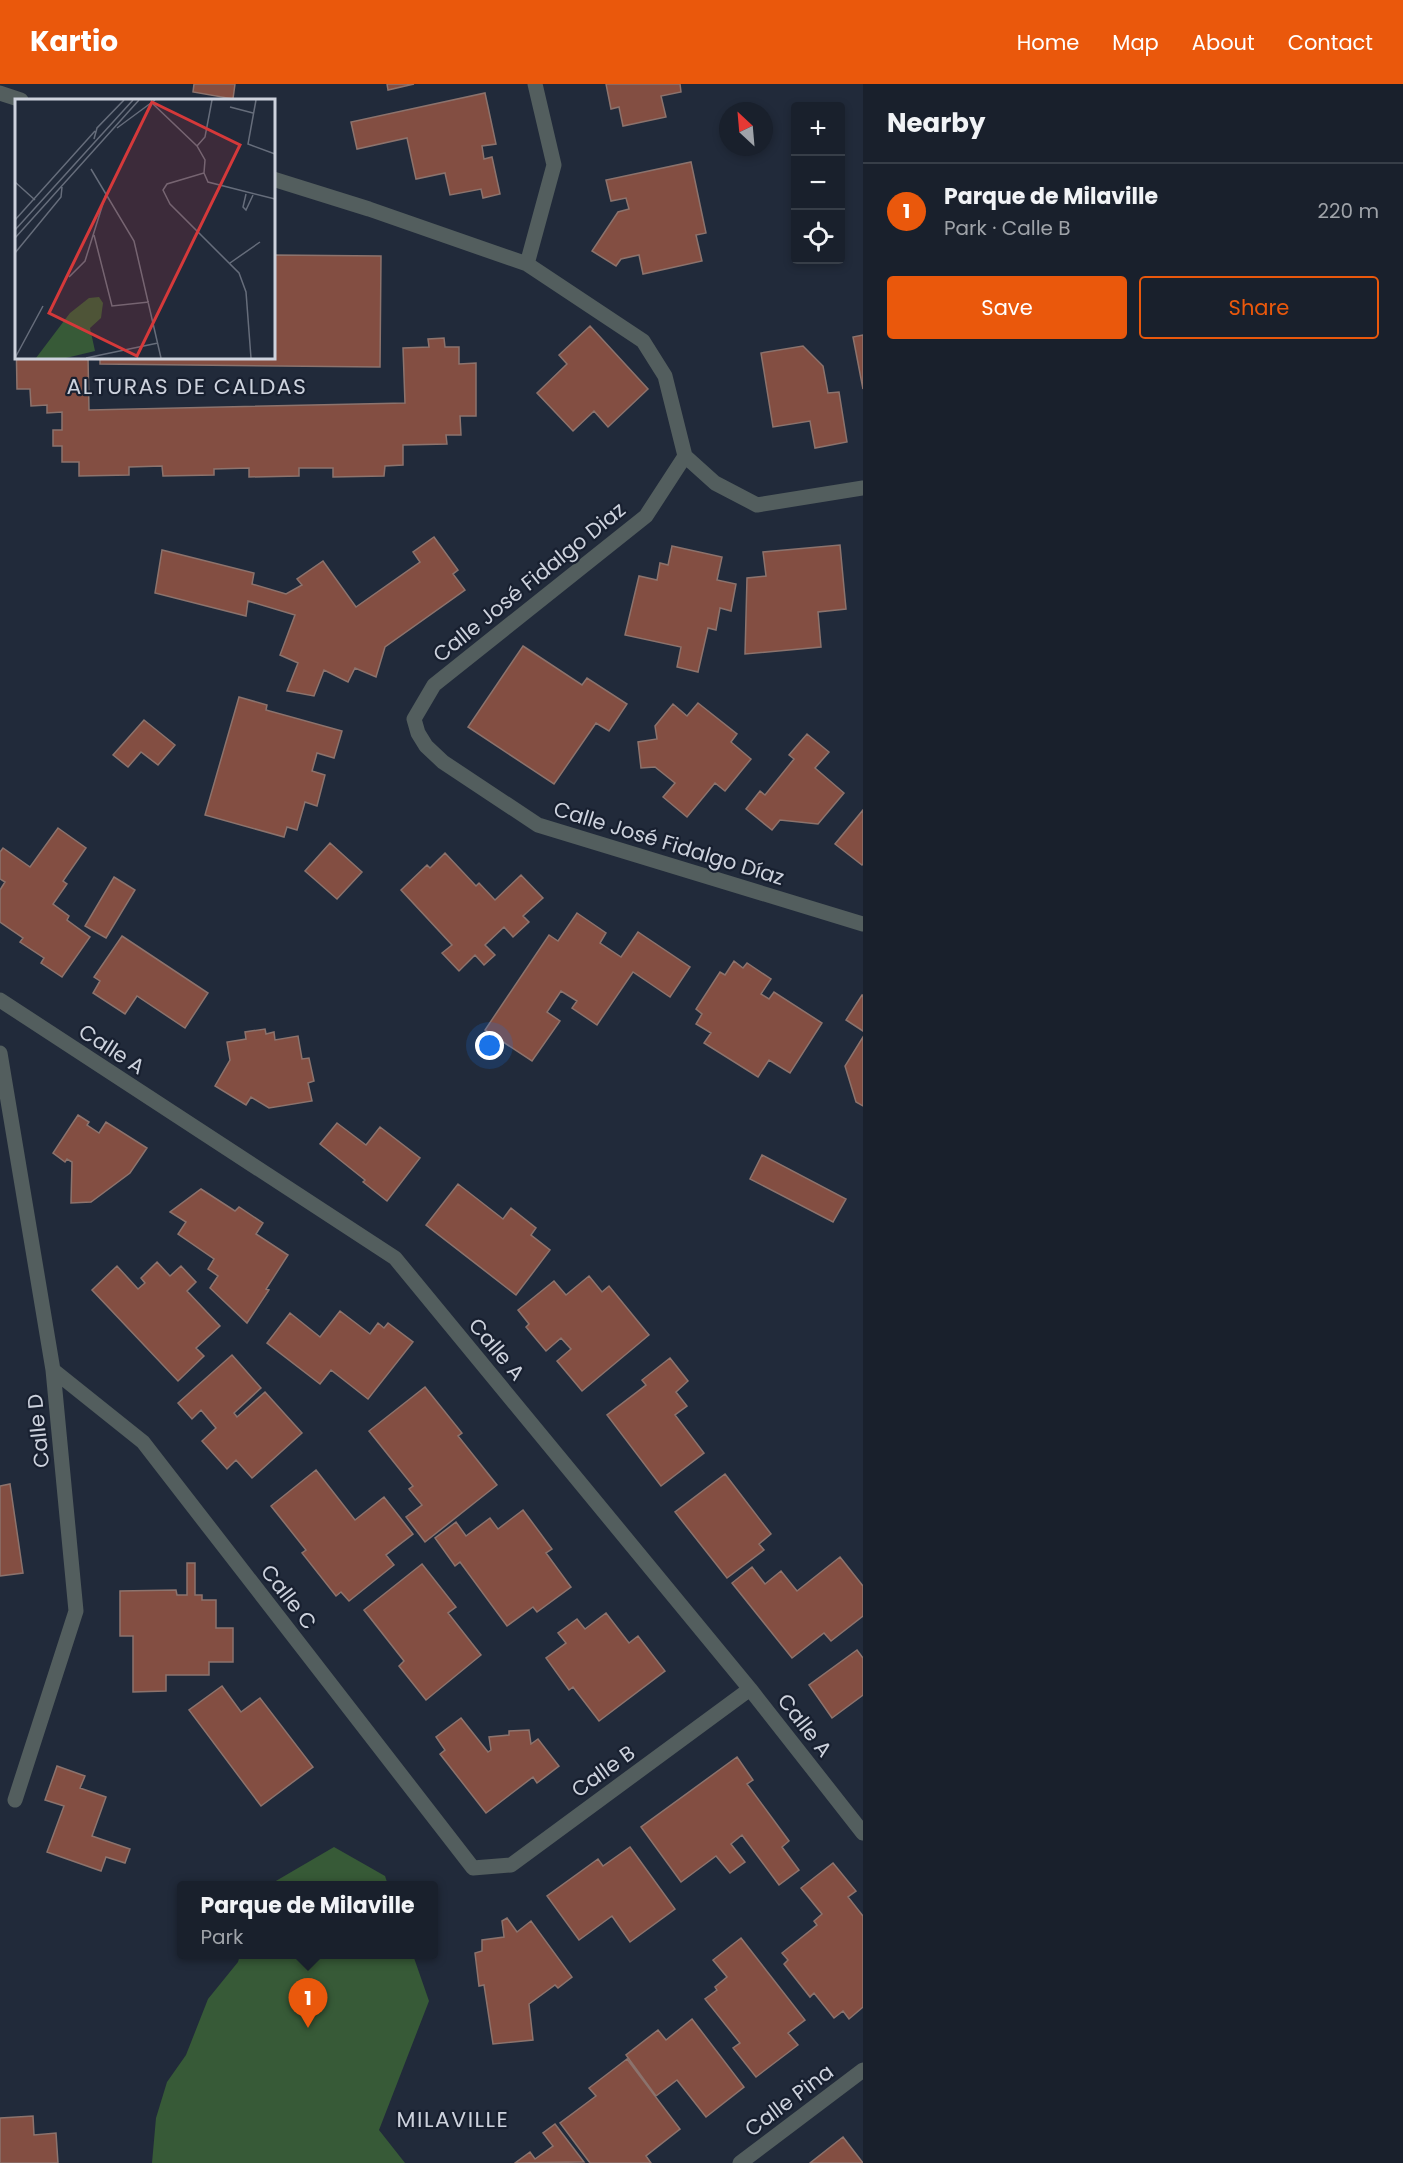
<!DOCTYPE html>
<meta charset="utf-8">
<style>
:root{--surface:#19202c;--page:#222834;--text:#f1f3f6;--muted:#9fa3a9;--line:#373e48;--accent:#ea580c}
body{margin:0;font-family:Poppins,sans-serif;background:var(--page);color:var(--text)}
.controls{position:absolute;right:18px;top:18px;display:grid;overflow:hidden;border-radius:6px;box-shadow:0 3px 9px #0003}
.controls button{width:54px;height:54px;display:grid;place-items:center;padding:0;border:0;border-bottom:2px solid var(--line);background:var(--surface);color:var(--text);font:30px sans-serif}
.compass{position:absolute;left:719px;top:18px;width:54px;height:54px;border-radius:50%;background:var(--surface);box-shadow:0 3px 9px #0003;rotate:334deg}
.you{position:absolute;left:490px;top:962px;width:21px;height:21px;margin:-15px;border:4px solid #fff;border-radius:50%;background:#1a73e8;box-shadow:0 0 0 9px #1a73e833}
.badge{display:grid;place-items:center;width:39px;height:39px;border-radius:50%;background:var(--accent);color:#fff;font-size:20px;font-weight:700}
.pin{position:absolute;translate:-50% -50px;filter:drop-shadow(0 2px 3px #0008)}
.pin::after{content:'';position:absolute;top:32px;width:21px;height:18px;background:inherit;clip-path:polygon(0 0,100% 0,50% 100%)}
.popup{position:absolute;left:177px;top:1797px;width:261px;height:78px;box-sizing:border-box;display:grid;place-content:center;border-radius:6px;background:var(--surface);filter:drop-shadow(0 2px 4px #0005);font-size:20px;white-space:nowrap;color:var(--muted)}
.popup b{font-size:22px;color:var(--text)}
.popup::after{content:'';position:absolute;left:50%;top:100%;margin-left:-12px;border:12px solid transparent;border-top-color:var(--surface)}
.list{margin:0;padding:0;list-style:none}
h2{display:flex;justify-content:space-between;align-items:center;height:78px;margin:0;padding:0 24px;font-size:26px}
h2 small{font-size:20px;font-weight:400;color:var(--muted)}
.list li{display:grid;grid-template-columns:39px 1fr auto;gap:18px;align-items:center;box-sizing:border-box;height:96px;padding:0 24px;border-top:2px solid var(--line)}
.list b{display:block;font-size:22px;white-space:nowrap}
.list p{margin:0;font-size:20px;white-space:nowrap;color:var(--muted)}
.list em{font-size:20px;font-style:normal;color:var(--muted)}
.actions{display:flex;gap:12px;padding:18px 24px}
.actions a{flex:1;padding:14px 0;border:2px solid var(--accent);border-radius:6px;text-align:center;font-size:21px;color:var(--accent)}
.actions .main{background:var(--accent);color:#fff}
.icon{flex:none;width:33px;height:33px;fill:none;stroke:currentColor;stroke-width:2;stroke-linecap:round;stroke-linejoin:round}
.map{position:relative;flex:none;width:863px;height:2079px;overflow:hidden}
header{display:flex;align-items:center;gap:36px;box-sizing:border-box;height:84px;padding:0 30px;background:var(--accent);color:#fff}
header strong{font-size:28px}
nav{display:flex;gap:33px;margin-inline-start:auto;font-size:21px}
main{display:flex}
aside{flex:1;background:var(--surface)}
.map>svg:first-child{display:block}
.park{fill:#375a37}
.building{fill:#834e42;stroke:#8c736d;stroke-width:1.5}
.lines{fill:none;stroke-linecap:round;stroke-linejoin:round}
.street{stroke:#535e5e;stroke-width:15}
.labels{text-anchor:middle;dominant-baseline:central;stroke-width:4.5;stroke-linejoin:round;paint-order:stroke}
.street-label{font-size:21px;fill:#cdd2dd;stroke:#182030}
.neighbourhood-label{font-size:22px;letter-spacing:1.5px;fill:#cdd2dd;stroke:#182030}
.inset-road{fill:none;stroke:#666d7b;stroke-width:1.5}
.view{fill:#d5393a;fill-opacity:0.15;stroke:#d5393a;stroke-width:3}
.inset-edge{fill:none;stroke:#cdd2dd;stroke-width:3}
</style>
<header>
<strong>Kartio</strong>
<nav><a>Home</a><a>Map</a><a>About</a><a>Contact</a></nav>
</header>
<main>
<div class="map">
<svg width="863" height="2079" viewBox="0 0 863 2079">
<rect width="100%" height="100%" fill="#212a3a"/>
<path class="park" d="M 334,1763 L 385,1792 L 388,1801 L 269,1801 Z
M 240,1871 L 413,1871 L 429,1917 L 379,2046 L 405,2079 L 152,2079 L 156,2034 L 167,1998 L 186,1971 L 208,1915 L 238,1878 Z"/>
<path class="building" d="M 194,0 L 235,0 L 233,15 L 193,8 Z
M 387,0 L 414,0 L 388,6 Z
M 606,0 L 680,0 L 681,8 L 661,12 L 666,33 L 623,42 L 619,23 L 611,25 Z
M 485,9 L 496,60 L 482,62 L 484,75 L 492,73 L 500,110 L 483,114 L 481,105 L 450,111 L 445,89 L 416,95 L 407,54 L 357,65 L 351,38 Z
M 691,78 L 706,149 L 696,151 L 702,177 L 643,190 L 639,171 L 621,175 L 616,182 L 592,167 L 618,128 L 629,125 L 626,114 L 611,117 L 606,96 Z
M 273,171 L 381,172 L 380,283 L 100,280 L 100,273 L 273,273 Z
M 590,242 L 648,305 L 608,343 L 594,327 L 573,347 L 537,309 L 567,280 L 559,271 Z
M 16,250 L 16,273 L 88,273 L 89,326 L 405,319 L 403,264 L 429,263 L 428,255 L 444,254 L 445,263 L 459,263 L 459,280 L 476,279 L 476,332 L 460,332 L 461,351 L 446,351 L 447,360 L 403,361 L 403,381 L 385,382 L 384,392 L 333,393 L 333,384 L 299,384 L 299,392 L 249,393 L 249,384 L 214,385 L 214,391 L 163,392 L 162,382 L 129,383 L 129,391 L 79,392 L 79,378 L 62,378 L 62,362 L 53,362 L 53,346 L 62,346 L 62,328 L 47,329 L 47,321 L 31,322 L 30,305 L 17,305 Z
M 863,251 L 863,305 L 853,253 Z
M 803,262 L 823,282 L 828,309 L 839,308 L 847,358 L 815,364 L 810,337 L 773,343 L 761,269 Z
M 434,453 L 458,486 L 453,490 L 465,506 L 385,563 L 376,593 L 355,584 L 348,598 L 324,586 L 314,612 L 287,607 L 298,579 L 280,571 L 295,531 L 248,517 L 246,532 L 155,509 L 162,466 L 254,489 L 252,500 L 286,510 L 302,501 L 297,495 L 323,477 L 356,523 L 420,478 L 413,468 Z
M 840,461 L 846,525 L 818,528 L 821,563 L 745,570 L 747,494 L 766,492 L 763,468 Z
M 672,462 L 722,473 L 717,496 L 736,500 L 731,527 L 720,524 L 716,546 L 708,544 L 698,588 L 677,583 L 681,563 L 625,551 L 639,492 L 657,496 L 660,479 L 668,481 Z
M 523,562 L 582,601 L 587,594 L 627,620 L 609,647 L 596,639 L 554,700 L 468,643 Z
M 239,613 L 267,621 L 266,626 L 342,647 L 334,674 L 317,669 L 312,687 L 325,691 L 317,722 L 305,718 L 297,746 L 287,743 L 284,753 L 205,731 Z
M 698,619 L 737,650 L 731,658 L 751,675 L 725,707 L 715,699 L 687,733 L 663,713 L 675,699 L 655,683 L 641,684 L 638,658 L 657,655 L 655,642 L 673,620 L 687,632 Z
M 144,636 L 175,661 L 158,681 L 141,668 L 128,683 L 113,671 Z
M 807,650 L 829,668 L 815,684 L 844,709 L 818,740 L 780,736 L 772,746 L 746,725 L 760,707 L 765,711 L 794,675 L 789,671 Z
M 863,726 L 863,780 L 862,781 L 835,760 Z
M 58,744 L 86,764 L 63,797 L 67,800 L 53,820 L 69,832 L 67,836 L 90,853 L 62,893 L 41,879 L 44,874 L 20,858 L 23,854 L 0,838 L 0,806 L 5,798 L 0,795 L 0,768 L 3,764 L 30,783 Z
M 330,759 L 362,788 L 337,815 L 305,787 Z
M 445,769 L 476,802 L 479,799 L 495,816 L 521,791 L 543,814 L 523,832 L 529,838 L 513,853 L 504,843 L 485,861 L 495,871 L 484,881 L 475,871 L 459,887 L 442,869 L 452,861 L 401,806 L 427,781 L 430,784 Z
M 114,793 L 135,806 L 106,854 L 85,842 Z
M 577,829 L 606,849 L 600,859 L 621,873 L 638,848 L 690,883 L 670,913 L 633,888 L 597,941 L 572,924 L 577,917 L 561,907 L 547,928 L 560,937 L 532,977 L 485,946 L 549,851 L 558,857 Z
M 122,852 L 208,909 L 185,944 L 137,912 L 125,930 L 93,909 L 100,897 L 94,893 Z
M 734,877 L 743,884 L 747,879 L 771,895 L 761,910 L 769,915 L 774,908 L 822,939 L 790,989 L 769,976 L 758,993 L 704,959 L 711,949 L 696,940 L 702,930 L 696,925 L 720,888 L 725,891 Z
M 862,911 L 863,911 L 863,947 L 846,936 Z
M 265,945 L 266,950 L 274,948 L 275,956 L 298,952 L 302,975 L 309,974 L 314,997 L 308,999 L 312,1017 L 269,1024 L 251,1013 L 246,1021 L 215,1002 L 230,976 L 227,958 L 246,955 L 245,948 Z
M 863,953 L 863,1022 L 856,1018 L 845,982 Z
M 78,1031 L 89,1038 L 87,1041 L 99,1049 L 106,1038 L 147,1064 L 130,1089 L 91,1118 L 71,1119 L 72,1078 L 67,1075 L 65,1078 L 53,1069 Z
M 337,1039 L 366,1061 L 380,1043 L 420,1074 L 387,1117 L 363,1098 L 365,1096 L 320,1060 Z
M 762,1071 L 846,1115 L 833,1138 L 750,1095 Z
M 458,1100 L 503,1135 L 511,1124 L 536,1144 L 531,1151 L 550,1166 L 516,1211 L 426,1141 Z
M 201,1105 L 235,1127 L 239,1123 L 263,1139 L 256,1150 L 288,1171 L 266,1205 L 269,1206 L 247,1239 L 210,1204 L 218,1192 L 208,1185 L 214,1175 L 178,1150 L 186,1138 L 170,1128 Z
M 157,1178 L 170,1192 L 181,1182 L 196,1198 L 187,1207 L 220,1242 L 196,1264 L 204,1272 L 178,1297 L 92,1206 L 117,1182 L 138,1205 L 145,1199 L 141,1194 Z
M 589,1192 L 602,1208 L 609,1202 L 649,1251 L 582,1307 L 557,1277 L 571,1265 L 561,1254 L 546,1267 L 526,1243 L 529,1240 L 518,1226 L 554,1197 L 566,1211 Z
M 340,1227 L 370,1250 L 378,1239 L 384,1244 L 388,1239 L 413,1258 L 368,1315 L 331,1286 L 320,1300 L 267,1259 L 290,1229 L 320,1253 Z
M 232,1271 L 261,1304 L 234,1329 L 237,1333 L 265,1308 L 302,1349 L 252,1394 L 236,1376 L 227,1385 L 202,1357 L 216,1344 L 201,1326 L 192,1335 L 178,1319 Z
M 670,1274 L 688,1297 L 676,1308 L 687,1322 L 675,1331 L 704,1369 L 661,1402 L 607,1331 L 646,1301 L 642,1296 Z
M 425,1303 L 462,1349 L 458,1352 L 497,1401 L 425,1458 L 406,1433 L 422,1421 L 409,1405 L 413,1402 L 369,1347 Z
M 316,1386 L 355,1436 L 384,1413 L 413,1450 L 386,1471 L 394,1481 L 349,1517 L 341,1508 L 336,1512 L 302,1469 L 306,1466 L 271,1422 Z
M 725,1390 L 771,1450 L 759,1460 L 764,1466 L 727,1494 L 675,1428 Z
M 10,1400 L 23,1489 L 0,1492 L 0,1402 Z
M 523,1426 L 552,1465 L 546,1469 L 571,1503 L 537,1528 L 533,1523 L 507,1542 L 460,1478 L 455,1482 L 435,1454 L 456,1438 L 466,1452 L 490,1434 L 498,1445 Z
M 840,1473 L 863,1502 L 863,1532 L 831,1557 L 824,1549 L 792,1574 L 732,1499 L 752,1483 L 765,1500 L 781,1487 L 797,1507 Z
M 187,1479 L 195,1479 L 195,1511 L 202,1511 L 202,1516 L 216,1516 L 216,1544 L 233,1544 L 233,1578 L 209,1578 L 209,1591 L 166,1591 L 166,1607 L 133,1608 L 133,1552 L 120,1552 L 120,1507 L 176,1506 L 177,1511 L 187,1511 Z
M 422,1480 L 456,1523 L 448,1529 L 481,1571 L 426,1616 L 399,1582 L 404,1577 L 364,1526 Z
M 606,1529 L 629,1559 L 638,1552 L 665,1587 L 599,1637 L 573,1603 L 569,1606 L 546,1574 L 566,1559 L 558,1549 L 577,1535 L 585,1545 Z
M 857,1566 L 863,1574 L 863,1611 L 832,1634 L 809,1601 Z
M 222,1602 L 241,1628 L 260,1614 L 313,1683 L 261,1722 L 189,1626 Z
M 461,1634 L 488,1668 L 491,1666 L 489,1653 L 509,1651 L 509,1647 L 529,1646 L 531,1660 L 538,1655 L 559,1682 L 537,1699 L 533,1693 L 486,1729 L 440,1670 L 445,1666 L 436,1653 Z
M 737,1673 L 753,1696 L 747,1700 L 789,1757 L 782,1763 L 799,1786 L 779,1801 L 742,1751 L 731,1760 L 745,1778 L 730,1789 L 716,1772 L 681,1798 L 641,1743 Z
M 57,1682 L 85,1692 L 80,1704 L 106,1713 L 92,1752 L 130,1765 L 125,1779 L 106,1773 L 101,1787 L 47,1768 L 64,1722 L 45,1716 Z
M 630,1763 L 675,1825 L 630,1858 L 612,1832 L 579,1856 L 547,1812 L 598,1775 L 603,1782 Z
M 833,1779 L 856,1807 L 848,1813 L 863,1832 L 863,1923 L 849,1935 L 843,1927 L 834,1934 L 814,1909 L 810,1913 L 784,1880 L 788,1876 L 782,1869 L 817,1841 L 814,1837 L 822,1830 L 801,1804 Z
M 507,1834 L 517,1848 L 531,1837 L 572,1893 L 558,1904 L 555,1901 L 529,1920 L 533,1956 L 493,1960 L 484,1901 L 479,1902 L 475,1869 L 482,1867 L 482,1856 L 504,1853 L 502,1837 Z
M 741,1854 L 805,1936 L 788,1949 L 798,1961 L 756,1993 L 733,1964 L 740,1959 L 705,1915 L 717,1906 L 715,1903 L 727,1893 L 713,1876 Z
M 692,1935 L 744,2003 L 706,2033 L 677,1996 L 656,2012 L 626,1971 L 658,1946 L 666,1956 Z
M 627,1975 L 680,2045 L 646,2072 L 651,2079 L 590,2079 L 560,2039 L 596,2012 L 589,2004 Z
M 33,2032 L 34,2051 L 56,2049 L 58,2079 L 0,2079 L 0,2034 Z
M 555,2040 L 584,2078 L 515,2079 L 530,2068 L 535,2075 L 553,2062 L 543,2049 Z
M 843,2053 L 863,2079 L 810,2079 Z"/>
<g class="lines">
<path class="street" d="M 0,9 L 21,16
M 273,95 L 369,125 L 527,180 L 643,257 L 665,292 L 685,372 L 646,432 L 434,601 L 414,635 L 418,649 L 426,662 L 443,678 L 538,741 L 863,840
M 527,180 L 554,81 L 535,0
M 685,372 L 715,399 L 757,421 L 863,404
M 0,916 L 395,1174 L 750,1605 L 863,1749
M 0,969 L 53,1286 L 76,1527 L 15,1716
M 53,1286 L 143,1358 L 473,1784 L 511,1781 L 750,1605
M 740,2079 L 863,1986"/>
</g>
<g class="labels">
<g class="street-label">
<text transform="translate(529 498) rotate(-39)">Calle José Fidalgo Diaz</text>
<text transform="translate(669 759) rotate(17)">Calle José Fidalgo Díaz</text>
<text transform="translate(112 965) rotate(33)">Calle A</text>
<text transform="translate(497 1265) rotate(50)">Calle A</text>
<text transform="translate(38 1347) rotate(-96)">Calle D</text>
<text transform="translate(289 1513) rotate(52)">Calle C</text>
<text transform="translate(805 1641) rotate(52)">Calle A</text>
<text transform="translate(603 1687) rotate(-36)">Calle B</text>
<text transform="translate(789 2016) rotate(-37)">Calle Pina</text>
</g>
<g class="neighbourhood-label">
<text x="187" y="302">ALTURAS DE CALDAS</text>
<text x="453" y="2035">MILAVILLE</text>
</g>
</g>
<g transform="translate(15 15)">
<rect width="260" height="260" fill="#212a3a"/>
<path d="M 84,198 L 88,204 L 86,219 L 75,229 L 80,252 L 51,259 L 21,259 L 55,214 L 74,199 Z" fill="#375a37"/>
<path class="inset-road" d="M 241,1 L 233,45 L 260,55M 137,4 L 182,47 L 190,61 L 189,74 L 152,85 L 148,91 L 155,105 L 224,174 L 231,193 L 236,259M 215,8 L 238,14M 102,29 L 140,1M 79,40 L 82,29 L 109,1M 182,47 L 190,38 L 197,1M 76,70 L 119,142 L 146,259M 189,74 L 193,83 L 260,100M 0,83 L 20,101M 231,95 L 228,108 L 231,111 L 238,96M 0,121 L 80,32M 0,131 L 118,1M 79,136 L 97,207 L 134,203M 0,139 L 124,1M 0,154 L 46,98 L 47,88M 215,164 L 245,143M 54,178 L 70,162 L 91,95M 0,259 L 28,207M 71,259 L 143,244"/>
<path class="view" d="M 137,3 L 225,46 L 122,257 L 34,214 Z"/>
<rect width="260" height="260" class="inset-edge"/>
</g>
</svg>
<div class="controls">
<button>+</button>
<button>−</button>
<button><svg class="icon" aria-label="locate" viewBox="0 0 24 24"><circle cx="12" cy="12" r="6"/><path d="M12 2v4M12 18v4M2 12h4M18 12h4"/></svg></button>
</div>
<svg class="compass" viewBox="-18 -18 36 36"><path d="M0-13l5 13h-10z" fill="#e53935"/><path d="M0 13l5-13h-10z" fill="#9fa3a9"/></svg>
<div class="you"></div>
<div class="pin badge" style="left:308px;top:1944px">1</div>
<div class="popup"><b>Parque de Milaville</b>Park</div>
</div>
<aside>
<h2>Nearby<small></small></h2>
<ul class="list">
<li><span class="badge">1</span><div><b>Parque de Milaville</b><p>Park · Calle B</p></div><em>220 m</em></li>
</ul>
<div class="actions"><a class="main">Save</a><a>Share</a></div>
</aside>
</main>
